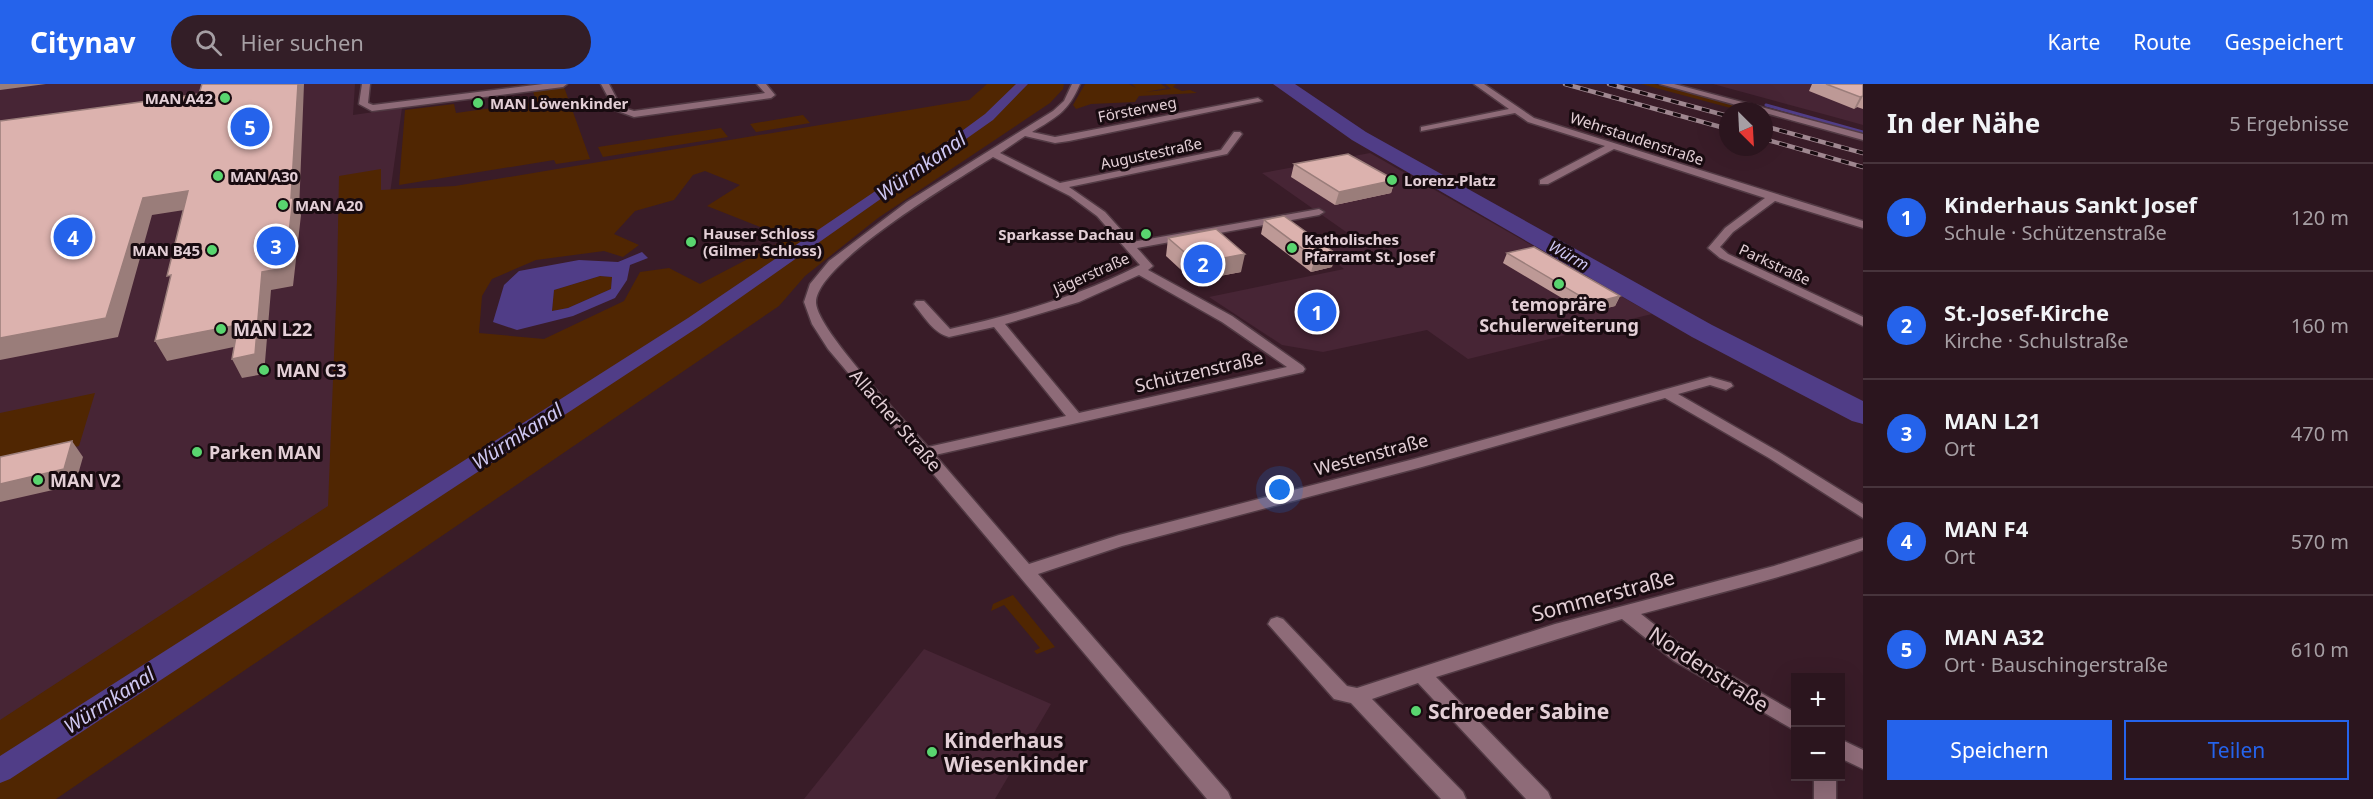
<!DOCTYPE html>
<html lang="de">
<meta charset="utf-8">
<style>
:root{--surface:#2b151e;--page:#331e27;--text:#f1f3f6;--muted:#a69fa4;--line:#47343c;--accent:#2563eb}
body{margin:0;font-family:"Noto Sans",sans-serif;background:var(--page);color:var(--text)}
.controls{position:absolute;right:18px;bottom:18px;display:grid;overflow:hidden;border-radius:0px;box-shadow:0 6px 24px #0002}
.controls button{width:54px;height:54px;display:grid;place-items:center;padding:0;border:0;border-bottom:2px solid var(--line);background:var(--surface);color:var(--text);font:30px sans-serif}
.compass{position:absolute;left:1719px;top:18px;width:54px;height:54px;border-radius:50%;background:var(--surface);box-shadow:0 6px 24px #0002;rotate:156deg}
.you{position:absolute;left:1280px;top:406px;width:21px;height:21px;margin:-15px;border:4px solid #fff;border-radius:50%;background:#1a73e8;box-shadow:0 0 0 9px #1a73e833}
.badge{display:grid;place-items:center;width:39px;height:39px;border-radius:50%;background:var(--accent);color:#fff;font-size:20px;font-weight:700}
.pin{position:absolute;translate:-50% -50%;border:3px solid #fff;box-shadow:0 2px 6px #0006}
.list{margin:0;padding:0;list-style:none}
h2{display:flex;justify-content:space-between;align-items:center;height:78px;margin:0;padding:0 24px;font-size:26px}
h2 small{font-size:20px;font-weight:400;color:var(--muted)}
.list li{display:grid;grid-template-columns:39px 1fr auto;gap:18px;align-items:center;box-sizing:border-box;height:108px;padding:0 24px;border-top:2px solid var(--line)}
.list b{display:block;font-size:22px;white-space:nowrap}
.list p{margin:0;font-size:20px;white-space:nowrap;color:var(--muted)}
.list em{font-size:20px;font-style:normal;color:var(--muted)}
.actions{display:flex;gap:12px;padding:18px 24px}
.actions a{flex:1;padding:14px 0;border:2px solid var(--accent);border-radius:0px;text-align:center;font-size:21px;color:var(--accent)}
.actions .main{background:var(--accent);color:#fff}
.icon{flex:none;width:33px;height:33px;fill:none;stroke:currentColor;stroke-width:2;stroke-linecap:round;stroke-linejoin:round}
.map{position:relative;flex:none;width:1863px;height:715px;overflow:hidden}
header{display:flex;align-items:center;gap:36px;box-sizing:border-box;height:84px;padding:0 30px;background:var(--accent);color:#fff}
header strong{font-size:28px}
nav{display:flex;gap:33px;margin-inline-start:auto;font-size:21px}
.search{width:420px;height:54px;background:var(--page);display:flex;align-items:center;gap:15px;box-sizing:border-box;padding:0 21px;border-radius:33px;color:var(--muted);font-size:22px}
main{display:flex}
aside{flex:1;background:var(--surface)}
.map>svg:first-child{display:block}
.built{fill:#472535}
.green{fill:#502602;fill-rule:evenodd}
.water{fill:#503d87;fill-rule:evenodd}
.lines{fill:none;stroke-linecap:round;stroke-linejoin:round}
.stream{stroke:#503d87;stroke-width:3}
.canal{fill:#503d87;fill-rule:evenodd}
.river{fill:#503d87;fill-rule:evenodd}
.minor-casing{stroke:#523a44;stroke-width:3}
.minor{fill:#8e6b78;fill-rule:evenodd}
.rail-casing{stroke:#9f8790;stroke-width:4.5}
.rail{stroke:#180b10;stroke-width:3;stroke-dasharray:8;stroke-linecap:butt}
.wall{fill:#bd9996}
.shaded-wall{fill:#9a7d7a}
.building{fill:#dcb2ae;stroke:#9a7d7a;stroke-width:1.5}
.poi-dot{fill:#59d56f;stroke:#180b10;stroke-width:2}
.labels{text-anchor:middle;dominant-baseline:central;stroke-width:6;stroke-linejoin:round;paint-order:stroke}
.far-poi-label{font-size:15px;font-weight:bold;fill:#e3cfd6;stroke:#180b10;text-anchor:start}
.far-street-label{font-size:15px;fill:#e3cfd6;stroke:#180b10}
.far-water-label{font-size:16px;font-style:italic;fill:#cec7f2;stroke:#180b10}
.poi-label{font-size:18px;font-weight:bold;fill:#e3cfd6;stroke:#180b10;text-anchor:start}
.street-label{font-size:18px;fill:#e3cfd6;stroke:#180b10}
.water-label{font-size:20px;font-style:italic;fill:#cec7f2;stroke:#180b10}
.near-street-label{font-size:21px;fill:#e3cfd6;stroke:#180b10}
.near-poi-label{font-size:21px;font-weight:bold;fill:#e3cfd6;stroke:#180b10;text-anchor:start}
</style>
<header>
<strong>Citynav</strong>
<div class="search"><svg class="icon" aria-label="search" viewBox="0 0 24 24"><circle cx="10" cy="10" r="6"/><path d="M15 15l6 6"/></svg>Hier suchen</div>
<nav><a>Karte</a><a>Route</a><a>Gespeichert</a></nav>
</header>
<main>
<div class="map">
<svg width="1863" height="715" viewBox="0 0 1863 715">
<rect width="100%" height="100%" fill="#391c28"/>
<path class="built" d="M 0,0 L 355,0 L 353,31 L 402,24 L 346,423 L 0,639 Z
M 1713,0 L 1863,0 L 1863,41 L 1838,34 Z
M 1370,69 L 1652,230 L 1468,275 L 1427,246 L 1323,268 L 1282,261 L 1209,213 L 1344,185 L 1311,159 L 1349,150 L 1262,89 Z
M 924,565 L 1051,620 L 995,715 L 804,715 Z"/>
<path class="green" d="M 987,0 L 1064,0 L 1063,5 L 1050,19 L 878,134 L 805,192 L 779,222 L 56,715 L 0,715 L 0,636 L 328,422 L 337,196 L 339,92 L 381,85 L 381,106 L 455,102 L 969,16 ZM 705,87 L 740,101 L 707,122 L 788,154 L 700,200 L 669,184 L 640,188 L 624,217 L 544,255 L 479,249 L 482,212 L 492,195 L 536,176 L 604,167 L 623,173 L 639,161 L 614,150 L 635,127 L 674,116 L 693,91 Z
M 1085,0 L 1129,0 L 1136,4 L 1132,0 L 1161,0 L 1167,4 L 1146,8 L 1171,5 L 1165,0 L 1176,0 L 1173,3 L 1182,7 L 1190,6 L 1197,9 L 1139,12 L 1135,18 L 1091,20 L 1076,25 L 1073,21 Z
M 1641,0 L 1655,0 L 1754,27 L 1742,27 Z
M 564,3 L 590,75 L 556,80 L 554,76 L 399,101 L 405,26 L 454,20 L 456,29 L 536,18 L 533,7 Z
M 803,31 L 810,39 L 756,48 L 750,40 Z
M 721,44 L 728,53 L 603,73 L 598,63 Z
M 600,192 L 612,193 L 611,205 L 568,224 L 552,227 L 554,206 Z
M 95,309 L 79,362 L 0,380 L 0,329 Z
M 1013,511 L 1055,563 L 1037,570 L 1034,567 L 1040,564 L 1004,521 L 991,527 L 993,520 Z"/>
<path class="water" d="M 642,168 L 648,174 L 630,181 L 627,196 L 615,214 L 573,232 L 517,246 L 493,238 L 504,201 L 519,187 L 579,176 L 618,178 ZM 600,192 L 612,193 L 611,205 L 568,224 L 552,227 L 554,206 Z"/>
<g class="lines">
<path class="stream" d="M 1766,21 L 1863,48"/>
<path class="canal" d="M 1016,0 L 1028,0 L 993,36 L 700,242 L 10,695 L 0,699 L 0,672 L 688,234 L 936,66 L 985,30 Z"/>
<path class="river" d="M 1273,0 L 1295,0 L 1366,48 L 1712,241 L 1863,317 L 1863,340 L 1852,337 L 1692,253 L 1352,56 Z"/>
<defs>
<path id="minor" d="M 362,0 L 370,0 L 368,19 L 373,21 L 543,0 L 567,0 L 563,3 L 372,27 L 359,20 Z
M 601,0 L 609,0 L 621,23 L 634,27 L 765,9 L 757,0 L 766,0 L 775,11 L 771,14 L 634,33 L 615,26 Z
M 1072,0 L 1080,0 C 1068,28 1057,33 1032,48 L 1055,53 L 1258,14 L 1262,17 L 1069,57 L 1055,59 L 1025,52 L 1000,69 L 1060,99 L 1221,66 L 1234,48 L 1240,48 L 1242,50 L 1227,70 L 1069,103 L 1105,128 L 1132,158 L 1319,125 L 1324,128 L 1319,131 L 1137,164 L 1153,182 L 1148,186 L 1232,232 L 1303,282 L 1305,285 L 1303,288 L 935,371 L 1029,480 L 1119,451 L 1414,375 L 1710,293 L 1731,299 L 1733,302 L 1726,306 L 1710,301 L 1678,310 L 1779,368 L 1863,420 L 1863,434 L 1769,374 L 1665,314 L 1422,383 L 1122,462 L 1038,490 L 1228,708 L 1231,715 L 1207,715 L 828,265 L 812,240 L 804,218 L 810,200 L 829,177 L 907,118 L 1053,27 L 1064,17 ZM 993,73 L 1070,112 L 1097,132 L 1140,181 C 1079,212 1017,230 950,245 L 924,217 L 916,217 L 914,220 L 916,223 C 925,234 934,249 949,253 L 994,243 L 1066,332 L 928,363 C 905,337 818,247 816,219 C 814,180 960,94 993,73 ZM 1139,191 L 1222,238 L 1287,283 L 1079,329 L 1005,240 L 1079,218 Z
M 1474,0 L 1484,0 L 1534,34 L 1863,137 L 1863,144 L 1775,117 L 1733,148 L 1720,163 L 1728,170 L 1863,233 L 1863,242 L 1720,174 L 1708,164 L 1725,144 L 1765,114 L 1614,65 L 1548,100 L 1540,100 L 1540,96 L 1605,62 L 1528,38 L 1515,29 L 1421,47 L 1421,43 L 1509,25 Z
M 1660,0 L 1674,0 L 1863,50 L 1863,56 Z
M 1863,454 L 1863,466 C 1790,492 1715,510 1641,530 L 1688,567 L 1796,629 L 1796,647 L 1674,577 L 1622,535 L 1436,593 L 1548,708 L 1551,715 L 1526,715 L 1418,599 L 1372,615 L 1463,708 L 1466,715 L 1441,715 L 1351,619 L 1334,615 L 1268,540 L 1271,535 L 1277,533 L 1283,535 L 1347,602 L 1357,604 L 1555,540 L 1774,482 Z
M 1840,655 L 1863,666 L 1863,685 L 1840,674 Z
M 1814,692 L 1836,692 L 1836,715 L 1814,715 Z"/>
</defs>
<use href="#minor" class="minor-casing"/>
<use href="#minor" class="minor"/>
<defs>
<path id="rail" d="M 1565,0 L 1728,45
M 1609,0 L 1728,32
M 1764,42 L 1863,69
M 1764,55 L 1863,83"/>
</defs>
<use href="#rail" class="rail-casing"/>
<use href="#rail" class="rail"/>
</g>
<path class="wall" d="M 1812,0 L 1863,0 L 1863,25 L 1857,23 L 1854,25 L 1809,7 Z
M 1294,80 L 1395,96 L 1391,109 L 1335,121 L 1291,93 Z
M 1264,136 L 1335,169 L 1332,183 L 1311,188 L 1261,150 Z
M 1168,154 L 1241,188 L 1193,197 L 1166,172 Z
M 1507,169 L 1620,212 L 1615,222 L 1587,229 L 1503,179 Z"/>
<path class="shaded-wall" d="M 0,0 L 46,0 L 0,6 Z
M 298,0 L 304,0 L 299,127 L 301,131 L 293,202 L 271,206 L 264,290 L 242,294 L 232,275 L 262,188 L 291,114 Z
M 1863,12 L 1857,23 L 1854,25 L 1860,13 Z
M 1395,96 L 1391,109 L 1335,121 L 1339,108 Z
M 188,107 L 197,124 L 152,131 L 118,253 L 0,276 L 0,254 L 143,114 Z
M 1335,169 L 1332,183 L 1311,188 L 1315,174 Z
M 1245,170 L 1241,188 L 1193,197 L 1197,179 Z
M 1620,212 L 1615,222 L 1587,229 L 1592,219 Z
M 238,241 L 248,260 L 167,277 L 155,257 Z
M 72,357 L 83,373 L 75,401 L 0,418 L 0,400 Z"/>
<path class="building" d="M 202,0 L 298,0 L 291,114 L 293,114 L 285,184 L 262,188 L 255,270 L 232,275 L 238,241 L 155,257 L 171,191 L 167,192 L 188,107 L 143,114 L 106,234 L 0,254 L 0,37 L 199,10 Z
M 1826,0 L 1863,0 L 1863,12 L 1860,13 Z
M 1348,70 L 1395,96 L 1339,108 L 1294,80 Z
M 1284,132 L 1335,169 L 1315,174 L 1264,136 Z
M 1216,145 L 1245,170 L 1197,179 L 1168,154 Z
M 1534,163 L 1620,212 L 1592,219 L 1507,169 Z
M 72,357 L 64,385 L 0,400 L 0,373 Z"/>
<g class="poi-dot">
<circle cx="225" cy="14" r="6"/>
<circle cx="478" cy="19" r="6"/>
<circle cx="218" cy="92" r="6"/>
<circle cx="1392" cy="96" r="6"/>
<circle cx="283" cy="121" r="6"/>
<circle cx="1146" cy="150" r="6"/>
<circle cx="691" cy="158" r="6"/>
<circle cx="1292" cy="164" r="6"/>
<circle cx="212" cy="166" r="6"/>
<circle cx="1559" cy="200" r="6"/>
<circle cx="221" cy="245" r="6"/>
<circle cx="264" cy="286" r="6"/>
<circle cx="197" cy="368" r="6"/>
<circle cx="38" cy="396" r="6"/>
<circle cx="1416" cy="627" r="6"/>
<circle cx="932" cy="668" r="6"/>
</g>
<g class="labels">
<g class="far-poi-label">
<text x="213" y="14" text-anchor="end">MAN A42</text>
<text x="490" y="19">MAN Löwenkinder</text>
<text x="230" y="92">MAN A30</text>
<text x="1404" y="96">Lorenz-Platz</text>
<text x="295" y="121">MAN A20</text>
<text x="703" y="149">Hauser Schloss<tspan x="703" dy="17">(Gilmer Schloss)</tspan></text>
<text x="1134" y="150" text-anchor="end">Sparkasse Dachau</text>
<text x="1304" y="155">Katholisches<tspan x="1304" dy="17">Pfarramt St. Josef</tspan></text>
<text x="200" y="166" text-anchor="end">MAN B45</text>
</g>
<g class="far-street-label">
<text transform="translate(1137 25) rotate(-11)">Försterweg</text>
<text transform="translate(1637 54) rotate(18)">Wehrstaudenstraße</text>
<text transform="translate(1151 69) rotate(-12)">Augustestraße</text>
<text transform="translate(1775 180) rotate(25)">Parkstraße</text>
<text transform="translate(1091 189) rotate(-24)">Jägerstraße</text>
</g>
<g class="far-water-label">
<text transform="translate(1569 171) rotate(30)">Würm</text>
</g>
<g class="poi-label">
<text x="1559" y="220" text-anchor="middle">temopräre<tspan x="1559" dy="21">Schulerweiterung</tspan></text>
<text x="233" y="245">MAN L22</text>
<text x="276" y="286">MAN C3</text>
<text x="209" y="368">Parken MAN</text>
<text x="50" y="396">MAN V2</text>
</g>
<g class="street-label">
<text transform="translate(1199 287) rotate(-13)">Schützenstraße</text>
<text transform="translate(896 336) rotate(49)">Allacher Straße</text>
<text transform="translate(1371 370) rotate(-15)">Westenstraße</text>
</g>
<g class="water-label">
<text transform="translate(921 82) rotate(-35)">Würmkanal</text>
<text transform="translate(517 352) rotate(-33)">Würmkanal</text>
<text transform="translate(109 616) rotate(-33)">Würmkanal</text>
</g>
<g class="near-street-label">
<text transform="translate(1603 511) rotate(-15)">Sommerstraße</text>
<text transform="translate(1709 585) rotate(33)">Nordenstraße</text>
</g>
<g class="near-poi-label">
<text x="1428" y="627">Schroeder Sabine</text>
<text x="944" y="656">Kinderhaus<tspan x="944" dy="24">Wiesenkinder</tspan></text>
</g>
</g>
</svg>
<div class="controls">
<button>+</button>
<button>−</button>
</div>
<svg class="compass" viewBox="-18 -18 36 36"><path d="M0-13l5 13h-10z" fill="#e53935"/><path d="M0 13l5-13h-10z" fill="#a69fa4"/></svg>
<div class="you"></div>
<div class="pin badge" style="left:1317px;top:228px">1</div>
<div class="pin badge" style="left:1203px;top:180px">2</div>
<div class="pin badge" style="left:276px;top:162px">3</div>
<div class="pin badge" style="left:73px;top:153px">4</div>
<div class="pin badge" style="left:250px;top:43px">5</div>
</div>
<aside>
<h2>In der Nähe<small>5 Ergebnisse</small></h2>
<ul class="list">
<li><span class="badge">1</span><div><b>Kinderhaus Sankt Josef</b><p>Schule · Schützenstraße</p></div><em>120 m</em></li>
<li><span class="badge">2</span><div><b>St.-Josef-Kirche</b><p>Kirche · Schulstraße</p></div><em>160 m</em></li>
<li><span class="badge">3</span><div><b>MAN L21</b><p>Ort</p></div><em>470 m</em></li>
<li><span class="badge">4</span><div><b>MAN F4</b><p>Ort</p></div><em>570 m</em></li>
<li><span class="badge">5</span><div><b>MAN A32</b><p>Ort · Bauschingerstraße</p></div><em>610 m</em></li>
</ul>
<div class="actions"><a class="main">Speichern</a><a>Teilen</a></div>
</aside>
</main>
